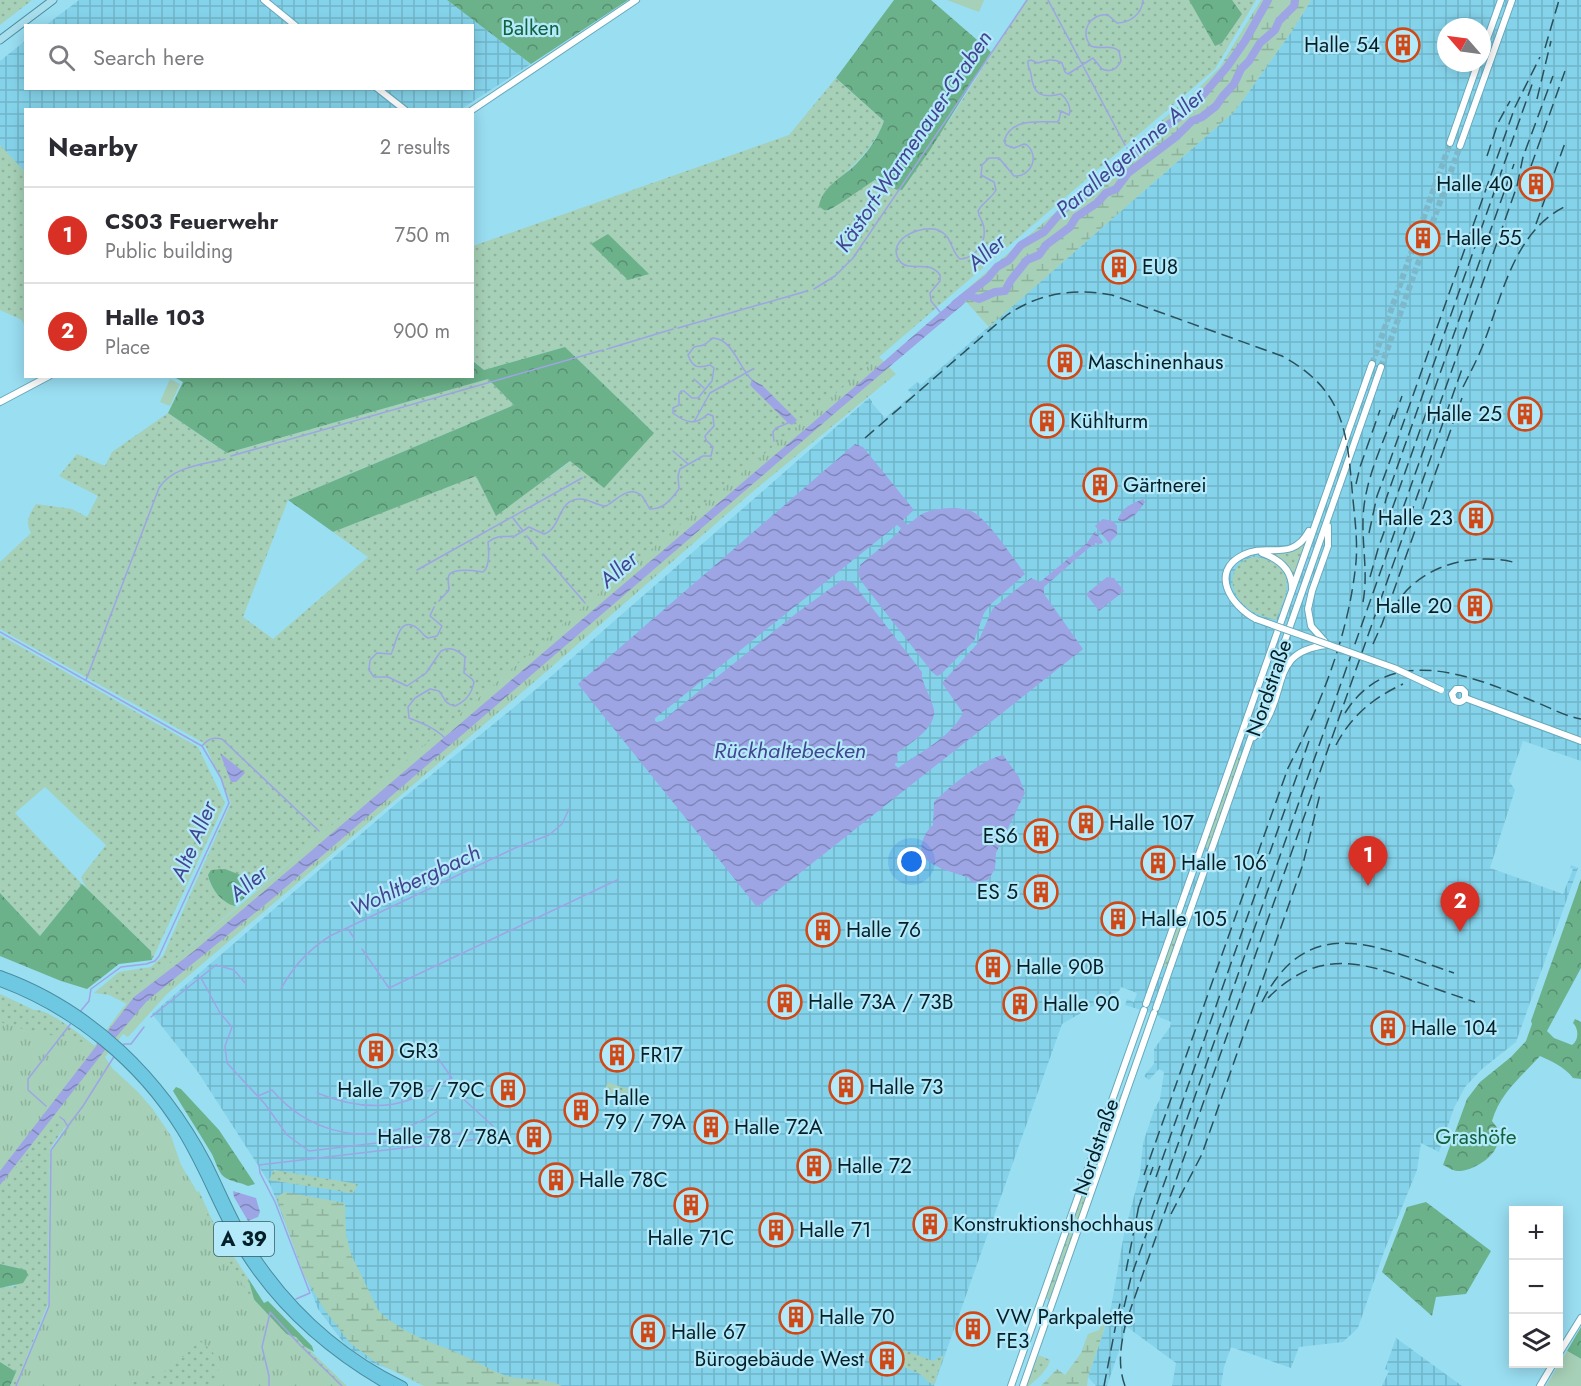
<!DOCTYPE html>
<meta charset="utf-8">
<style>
:root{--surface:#fff;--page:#f7f7f7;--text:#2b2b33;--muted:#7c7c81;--line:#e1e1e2;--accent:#d93025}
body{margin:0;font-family:Jost,sans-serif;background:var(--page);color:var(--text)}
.controls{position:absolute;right:18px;bottom:18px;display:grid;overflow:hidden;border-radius:0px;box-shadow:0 3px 15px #0003}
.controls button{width:54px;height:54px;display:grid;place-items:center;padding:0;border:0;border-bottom:2px solid var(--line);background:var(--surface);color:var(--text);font:30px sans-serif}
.compass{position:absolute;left:1437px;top:18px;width:54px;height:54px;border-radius:50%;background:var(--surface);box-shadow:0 3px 15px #0003;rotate:298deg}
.you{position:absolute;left:912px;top:862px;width:21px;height:21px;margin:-15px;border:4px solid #fff;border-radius:50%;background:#1a73e8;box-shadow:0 0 0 9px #1a73e833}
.badge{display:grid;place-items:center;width:39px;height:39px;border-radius:50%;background:var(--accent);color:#fff;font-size:20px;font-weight:700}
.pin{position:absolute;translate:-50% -50px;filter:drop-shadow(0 2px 3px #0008)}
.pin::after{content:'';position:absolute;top:32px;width:21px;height:18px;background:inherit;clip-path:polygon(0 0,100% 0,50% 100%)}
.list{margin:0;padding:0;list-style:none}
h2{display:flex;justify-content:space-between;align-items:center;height:78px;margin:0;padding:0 24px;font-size:26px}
h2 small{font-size:20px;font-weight:400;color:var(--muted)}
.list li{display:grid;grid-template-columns:39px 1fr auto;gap:18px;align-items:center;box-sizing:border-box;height:96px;padding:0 24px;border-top:2px solid var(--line)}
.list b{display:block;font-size:22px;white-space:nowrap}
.list p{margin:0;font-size:20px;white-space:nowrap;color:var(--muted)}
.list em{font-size:20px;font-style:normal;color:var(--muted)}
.icon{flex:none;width:33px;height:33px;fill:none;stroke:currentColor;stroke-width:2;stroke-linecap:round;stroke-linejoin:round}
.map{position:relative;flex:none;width:1581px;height:1386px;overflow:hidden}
.search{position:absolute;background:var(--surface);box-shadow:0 3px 15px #0003;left:24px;top:24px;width:450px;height:66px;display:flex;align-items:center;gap:15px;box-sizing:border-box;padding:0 21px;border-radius:0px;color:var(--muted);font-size:22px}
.panel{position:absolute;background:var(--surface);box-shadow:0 3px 15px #0003;left:24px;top:108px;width:450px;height:270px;border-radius:0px}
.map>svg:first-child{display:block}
.industrial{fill:url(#industrial-grid);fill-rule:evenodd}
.grass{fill:url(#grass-dots)}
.forest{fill:url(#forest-crowns)}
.wetland{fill:url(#wetland-marsh)}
.park{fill:url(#park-tufts)}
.garden{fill:#a6d0b7}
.water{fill:url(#water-waves)}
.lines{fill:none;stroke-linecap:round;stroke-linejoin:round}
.stream{stroke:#9da5e5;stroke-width:1.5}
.river{stroke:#9da5e5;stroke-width:8}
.secondary-tunnel{stroke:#7cb8c9;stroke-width:6;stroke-dasharray:6 3;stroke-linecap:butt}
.secondary-casing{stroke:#67a9bc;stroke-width:8}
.primary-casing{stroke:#498da0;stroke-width:9}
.highway-casing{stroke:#498da0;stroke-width:10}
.secondary{stroke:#fff;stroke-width:6}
.primary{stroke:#a9deed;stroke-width:7}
.highway{stroke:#6fc8e1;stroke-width:8}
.rail{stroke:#2a505b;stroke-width:1.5;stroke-dasharray:12 6;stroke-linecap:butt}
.secondary-bridge-casing{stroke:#67a9bc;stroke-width:8;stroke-linecap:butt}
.secondary-bridge{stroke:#fff;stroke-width:6}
.labels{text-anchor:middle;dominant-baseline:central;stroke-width:4.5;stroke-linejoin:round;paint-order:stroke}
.shield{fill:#b4e9f9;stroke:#385c66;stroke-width:1.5}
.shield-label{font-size:20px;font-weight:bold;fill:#031f27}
.park-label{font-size:21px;fill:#0f643f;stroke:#b4e9f9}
.poi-label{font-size:21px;fill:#031f27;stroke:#b4e9f9;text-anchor:start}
.street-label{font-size:21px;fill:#031f27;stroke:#b4e9f9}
.water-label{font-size:22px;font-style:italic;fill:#434591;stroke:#b4e9f9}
</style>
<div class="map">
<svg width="1581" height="1386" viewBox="0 0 1581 1386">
<defs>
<pattern id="industrial-grid" width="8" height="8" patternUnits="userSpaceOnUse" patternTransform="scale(1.5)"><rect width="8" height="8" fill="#85d3ea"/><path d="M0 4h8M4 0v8" fill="none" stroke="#71b5c9"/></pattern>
<pattern id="grass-dots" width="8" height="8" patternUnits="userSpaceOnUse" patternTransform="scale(1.5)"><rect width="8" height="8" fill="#a6d0b7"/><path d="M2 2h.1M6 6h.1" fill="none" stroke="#8db29d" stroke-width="1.8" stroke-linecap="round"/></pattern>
<pattern id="forest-crowns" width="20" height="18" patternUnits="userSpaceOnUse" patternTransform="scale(1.5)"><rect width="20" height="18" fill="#6bb18a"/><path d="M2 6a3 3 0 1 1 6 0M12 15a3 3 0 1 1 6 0" fill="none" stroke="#568f71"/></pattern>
<pattern id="wetland-marsh" width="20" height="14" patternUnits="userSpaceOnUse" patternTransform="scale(1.5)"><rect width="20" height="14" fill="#a6d0b7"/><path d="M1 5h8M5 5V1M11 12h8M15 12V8" fill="none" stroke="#8db29d"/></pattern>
<pattern id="park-tufts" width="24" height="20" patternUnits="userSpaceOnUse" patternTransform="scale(1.5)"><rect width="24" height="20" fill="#a6d0b7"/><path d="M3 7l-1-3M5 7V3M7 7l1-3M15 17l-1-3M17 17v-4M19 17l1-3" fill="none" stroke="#8db29d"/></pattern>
<pattern id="water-waves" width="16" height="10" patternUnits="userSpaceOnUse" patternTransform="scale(1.5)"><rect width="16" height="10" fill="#9da5e5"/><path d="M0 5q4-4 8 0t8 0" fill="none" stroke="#7e86ba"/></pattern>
</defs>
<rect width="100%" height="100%" fill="#9adef2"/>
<path class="industrial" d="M 79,0 L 447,0 L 531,64 L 461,109 L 26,110 L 25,172 L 0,145 L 0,61 L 25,41 L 26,88 L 472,88 L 472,26 L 46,25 Z
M 1311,0 L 1581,0 L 1581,761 L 1523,741 L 1509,781 L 1515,790 L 1490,868 L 1563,894 L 1573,869 L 1570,868 L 1571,865 L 1578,868 L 1516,1042 L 1482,1069 L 1465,1087 L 1454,1108 L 1439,1152 L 1421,1143 L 1417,1170 L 1385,1249 L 1358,1328 L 1343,1342 L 1299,1347 L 1291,1368 L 1231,1347 L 1224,1367 L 1221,1386 L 1172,1386 L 1176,1363 L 1127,1327 L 1107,1386 L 1096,1386 L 1088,1377 L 1110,1313 L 1124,1234 L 1140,1174 L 1143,1143 L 1154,1110 L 1160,1099 L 1164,1072 L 1159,1069 L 1149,1080 L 1144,1076 L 1154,1064 L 1154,1049 L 1170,1027 L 1171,1022 L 1159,1017 L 1160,1016 L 1125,1005 L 1127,999 L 1134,1002 L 1137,993 L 1121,987 L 1119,991 L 1062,1024 L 934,1386 L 444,1386 L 374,1364 L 346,1346 L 318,1309 L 270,1184 L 198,1072 L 152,1014 L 397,803 L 540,686 L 869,398 L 872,401 L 872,403 L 885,418 L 912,395 L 908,390 L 917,382 L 921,385 L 1024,296 L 1235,111 L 1294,28 ZM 1446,27 L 1482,27 L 1482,63 L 1446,63 Z
M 1396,1338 L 1462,1386 L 1382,1386 L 1389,1371 L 1385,1369 Z"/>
<path class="grass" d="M 0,0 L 32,0 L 0,25 Z
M 1026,0 L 1256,0 L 1215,69 L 257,890 L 249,878 L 208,876 C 212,891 223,902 237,907 L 143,986 L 127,1004 L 109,995 L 94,993 L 119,972 L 151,967 L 163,956 L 231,803 L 206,747 L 202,742 L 0,629 L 0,562 L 31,533 C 25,521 29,515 36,504 L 72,509 L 87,517 L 98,496 L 59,476 L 77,454 L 105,466 L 112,452 L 168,413 L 227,453 L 488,379 L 514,405 L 288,500 L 243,617 L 273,639 L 368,557 L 333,532 L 476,475 L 496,515 L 571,461 L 654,433 L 565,347 L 484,370 L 473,360 L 473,246 L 789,135 L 836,78 L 884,121 C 873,150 850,169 828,189 L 830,210 L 860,188 L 876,180 L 947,124 Z
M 0,145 L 25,172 L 25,328 L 22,320 L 0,310 Z
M 1306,543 L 1294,576 L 1285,563 L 1269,553 L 1288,553 Z
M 1252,557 C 1262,557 1267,559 1275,564 C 1297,579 1283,601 1276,620 C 1266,617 1257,615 1249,609 C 1228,594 1225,566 1252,557 Z
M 0,635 L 198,747 L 225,803 L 152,960 L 151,951 L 86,888 L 81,877 L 106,845 L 45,787 L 15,813 L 82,884 L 40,936 L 0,893 Z
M 1238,754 L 1242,757 L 1210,846 L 1207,848 L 1204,845 Z
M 1183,912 L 1185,915 L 1168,966 L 1164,967 L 1163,964 Z
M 0,994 L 34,1010 C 48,1008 83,1037 95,1046 L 0,1171 Z
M 100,1060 L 106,1065 L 50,1149 L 48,1304 L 22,1369 L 25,1368 L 182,1199 L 199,1191 L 218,1233 L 248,1278 L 257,1310 L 286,1334 L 296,1337 L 347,1386 L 10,1386 L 16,1372 L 0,1362 L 0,1288 L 15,1286 L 26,1270 L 0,1264 L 0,1186 Z
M 608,1082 L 635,1092 L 637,1097 L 632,1101 L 604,1091 Z
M 1121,1094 L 1123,1095 L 1097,1167 L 1094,1168 L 1092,1164 L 1103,1134 Z
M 274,1170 L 358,1184 L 354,1192 L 352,1193 L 269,1180 Z
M 1088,1177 L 1093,1180 L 1049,1300 L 1046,1297 L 1046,1295 Z
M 904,1350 L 933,1361 L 944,1355 L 934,1385 C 927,1382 925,1377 918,1373 C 911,1370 906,1369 900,1364 Z
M 1039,1355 L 1050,1360 L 1048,1366 L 1041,1375 L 1029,1386 L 1025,1386 Z"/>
<path class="forest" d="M 447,0 L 628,0 L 531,64 Z
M 894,0 L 931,0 L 991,52 L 930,150 L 902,190 L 890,188 L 875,180 C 866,185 834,209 828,210 C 823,211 823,209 819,206 C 822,188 839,179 852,168 C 866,155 878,138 884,121 L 836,78 Z
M 1189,0 L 1232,0 L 1242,14 L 1222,43 L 1215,46 Z
M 608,234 L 649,274 L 628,280 L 591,244 Z
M 565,347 L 654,433 L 604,488 L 570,461 L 496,516 L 476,476 L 333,532 L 288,500 L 514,405 L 488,379 L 227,453 L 168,413 L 183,382 L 174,377 L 472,376 L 473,361 L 484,370 Z
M 225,869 L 248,878 L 255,886 L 248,895 L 235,906 C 222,903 211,889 208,875 L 211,870 Z
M 1581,879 L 1581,968 L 1547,1031 L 1554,1038 L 1572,1045 C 1579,1040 1579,1029 1573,1023 L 1575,1019 L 1581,1022 L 1581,1079 L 1573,1078 C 1565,1067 1551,1061 1540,1056 C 1521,1077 1500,1093 1492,1121 L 1499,1130 C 1499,1135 1499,1141 1497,1145 C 1493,1159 1470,1172 1457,1171 C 1451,1170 1448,1167 1443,1165 L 1467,1099 L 1480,1082 L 1511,1057 L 1526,1041 L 1532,1024 L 1531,1021 Z
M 82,884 L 151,951 L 152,960 L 119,964 L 87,989 L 61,981 L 0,956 L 0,893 L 40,936 Z
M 176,1087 L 181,1089 L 219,1130 L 255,1184 L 248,1186 C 240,1182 230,1182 223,1176 C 217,1170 215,1158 210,1151 C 198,1131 185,1111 173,1091 Z
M 1426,1202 L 1491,1251 L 1466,1294 L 1436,1297 L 1432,1316 L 1382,1272 L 1407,1207 Z
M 0,1264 L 26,1270 L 28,1275 L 23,1283 L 0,1288 Z
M 248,1278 L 264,1303 L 268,1301 L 312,1346 L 314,1352 L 304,1346 L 296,1337 L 286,1334 L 257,1310 Z
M 1581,1327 L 1581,1359 L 1567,1351 Z
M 0,1362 L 16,1372 L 10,1386 L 0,1386 Z"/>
<path class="wetland" d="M 1261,0 L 1311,0 L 1294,28 L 1235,111 L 989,327 L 960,295 L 1197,90 L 1220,67 Z
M 285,1192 L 345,1203 L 346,1234 L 351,1254 L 378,1310 C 402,1335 439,1344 469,1358 C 482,1364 494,1372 507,1376 C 526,1381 546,1377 562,1386 L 424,1386 L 374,1361 L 350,1343 L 324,1309 L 304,1275 L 276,1197 Z
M 1102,1322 L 1106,1324 L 1088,1377 L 1087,1386 L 1041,1386 L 1057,1369 L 1065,1375 L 1081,1353 L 1088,1334 L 1099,1330 Z"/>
<path class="park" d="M 879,357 L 896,374 L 751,493 L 547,671 L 167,994 L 128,1037 L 123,1034 L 105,1057 L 112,1068 L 137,1091 L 152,1108 L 171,1136 L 181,1165 L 195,1188 L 226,1256 L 247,1292 L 307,1356 L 345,1386 L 217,1386 L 215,1374 L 222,1366 L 211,1350 L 200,1341 L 169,1370 L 129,1384 L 128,1386 L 15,1386 L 49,1306 L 51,1151 L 65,1128 L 54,1119 L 0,1188 L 0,1022 L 36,1033 L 71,1038 L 94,1047 L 122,1009 L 143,986 L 251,896 L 584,606 Z"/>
<path class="garden" d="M 947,0 L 984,0 L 979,12 Z
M 170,379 L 180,384 L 170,406 L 160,402 Z
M 1567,1351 L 1581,1359 L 1581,1386 L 1546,1386 Z"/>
<path class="water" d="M 960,295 L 966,302 L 842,407 L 272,899 L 147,1001 L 105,1050 L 0,1185 L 0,1171 L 134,997 L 194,951 L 865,378 Z
M 752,380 L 762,385 L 797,420 L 792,425 L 788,423 L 750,385 Z
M 855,444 L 863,447 L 914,510 L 903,520 L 907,525 C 912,522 917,517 922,514 C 935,508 959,505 973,512 C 987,519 1015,560 1025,574 L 991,604 L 984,613 L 974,641 L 940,675 L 937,676 L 932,672 L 861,581 L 858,574 L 860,565 L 898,533 L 901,528 L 897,525 L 654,719 L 656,722 L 662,721 L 798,612 L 842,580 L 853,583 L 922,672 L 922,678 C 925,688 932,700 934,710 C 936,729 909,744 897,753 L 898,762 L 894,764 L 898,768 C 920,752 950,738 963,713 L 942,683 L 977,644 L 993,608 L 1031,578 L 1040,582 L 1087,543 L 1095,531 L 1103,542 L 1101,544 L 1095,543 L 1095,547 L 1091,546 L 1044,587 L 1044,594 L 1083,649 L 757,907 L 578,684 Z
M 1143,499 L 1145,502 C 1138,512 1133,520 1120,522 L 1118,519 C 1123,507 1131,504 1143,499 Z
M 1103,519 L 1113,521 L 1117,526 L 1117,535 L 1109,543 L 1095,526 Z
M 1107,577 L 1114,578 L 1124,591 L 1099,611 L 1086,594 Z
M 220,753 L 245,773 L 236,782 L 231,782 Z
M 1003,755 L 1019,777 L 1025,793 L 996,853 L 995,869 L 988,880 L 972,883 L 969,878 C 951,871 933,869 921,854 C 921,842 924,833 933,825 L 934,802 C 949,787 983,759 1003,755 Z
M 233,1191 L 256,1198 L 260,1212 L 258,1217 L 248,1221 L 234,1197 Z"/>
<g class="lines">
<path class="stream" d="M 1048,0 L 1125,145
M 1127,148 L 1132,156
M 814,289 L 835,276 L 853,258 L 1027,0
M 940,312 L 931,301 L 930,293 L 940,281 L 940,275 C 928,258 908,274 899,260 C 886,239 922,224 938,230 C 953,236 950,251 960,259 C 975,258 986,244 984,229 C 984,222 979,218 978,211 C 983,202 991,199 996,190 L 994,182 L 981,175 L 982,165 L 989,158 L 999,158 L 1014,176 C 1031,177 1040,157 1027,145 L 1024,144 L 1014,148 L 1006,145 L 1004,141 C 1011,118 1037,122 1057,122 L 1059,120 L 1061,111 L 1069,115 C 1072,108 1067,99 1061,94 C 1041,99 1033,94 1031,74 C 1030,69 1027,66 1028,61 L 1031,60 L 1038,63 C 1046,60 1054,58 1062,63 L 1065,72 L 1068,74 L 1093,58 L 1102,69 C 1111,73 1117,69 1121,61 L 1119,51 C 1112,44 1101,50 1091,46 C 1079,32 1090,13 1108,15 L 1117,23 C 1130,23 1142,14 1143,0
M 678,328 L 807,291
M 607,349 L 673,329
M 694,379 L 704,388
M 694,422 L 710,393 L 753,369
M 774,441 L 773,432 L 776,428 L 788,423
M 673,451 L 688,464
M 231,456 L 603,350
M 513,518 L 523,531
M 527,536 L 537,548
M 543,554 L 585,603
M 417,570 L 582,478
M 439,601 L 449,590 C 449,586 447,579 449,575 C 455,567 476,571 483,572 C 490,567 489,551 488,542 C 501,533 503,538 515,536 L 529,527 L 544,534 C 562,528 557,500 579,499 C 588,498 596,506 606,506 C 617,500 629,484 642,496 C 645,500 647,505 650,509 C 665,509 671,499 679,489 L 678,476 L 680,469 L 703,456 L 711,456 L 713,447 L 706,440 L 705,436 L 714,426 L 713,416 L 708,414 C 695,426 686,423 673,413 L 673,408 L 679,405 L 679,395 L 681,391 L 684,391 L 692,398 L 698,398 L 712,381 L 714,368 L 710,365 C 699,368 693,369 688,355 L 694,347 L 704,345 L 713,338 C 733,339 739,368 752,380
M 434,607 L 430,616 L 442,626 L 437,636 L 428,638 C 423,636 422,632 417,628 C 398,614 396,646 391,654 L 377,653 L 370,660 L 369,670 L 374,677 L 388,677 L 407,686 L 426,673 L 441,651 C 451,646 457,650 465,657 L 464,673 L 472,679 L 474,682 C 472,693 465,702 455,706 C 444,704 445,698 439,691 L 430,689 L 415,698 L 408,707 L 409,718 C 422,723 435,728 445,738
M 0,632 L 202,746 L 221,778 L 229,803 L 159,956 L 155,961 L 146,964 L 121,967 L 91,989 L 89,1001 L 79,1013
M 86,680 L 159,488 C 173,466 202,465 225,459
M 202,746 C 208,739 213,737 222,739 L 319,831
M 348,929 L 354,938
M 362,949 L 389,988 L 617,880
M 201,978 L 220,1013 L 232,1027 L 225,1046 L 227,1063 L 265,1104 L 287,1135 L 309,1151 L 488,1130
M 281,989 C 293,966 308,950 330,936 L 515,848 L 549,835 L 562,824 L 569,809
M 151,1017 L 216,965 L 234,970 L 246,984
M 122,1047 L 124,1044 L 131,1044 L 144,1027
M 474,1087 L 460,1096 L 493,1126
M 317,1093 C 347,1105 378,1111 409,1100 C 424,1095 438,1085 452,1078 L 430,1047
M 258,1096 L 272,1090 C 307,1131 358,1144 409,1126 C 419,1123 429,1117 438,1111
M 46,1106 L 28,1090 L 28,1079 L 72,1022
M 68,1126 L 83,1106 L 115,1055
M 296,1299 L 310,1293 L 275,1202 L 260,1173 L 259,1165 L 479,1139
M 270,1312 L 299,1344 L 342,1386
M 16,1386 L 49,1306 L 51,1150 L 68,1127 L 64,1120 L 60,1117
M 269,1386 L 269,1376 L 262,1347 L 270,1313"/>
<path class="river" d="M 966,295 L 979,299 L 995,292 L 1005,291 L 1011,280 L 1027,260 L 1039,255 L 1046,245 L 1070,227 L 1076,217 L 1097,203 L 1106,193 L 1116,189 L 1128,173 L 1177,136 L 1192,121 L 1202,117 L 1216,106 L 1223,96 L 1234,84 L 1241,69 L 1249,61 L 1260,43 L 1275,30 L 1279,21 L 1294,6 L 1295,0
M 955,304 L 988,278 L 997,267 L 1009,260 L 1021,245 L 1044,232 L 1063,210 L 1084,196 L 1098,180 L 1132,156 L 1166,126 L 1181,116 L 1191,104 L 1197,102 L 1227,67 L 1245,41 L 1268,0"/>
<path class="secondary-tunnel" d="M 1372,364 L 1450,143
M 1381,367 L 1460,146"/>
<defs>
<path id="secondary" d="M 264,0 L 296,26
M 1482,53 L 1501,0
M 377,88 L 405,110
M 472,110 L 636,0
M 1450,143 L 1478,63
M 1460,146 L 1512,0
M 0,402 L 49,376
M 1262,553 C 1279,559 1292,569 1292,588
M 1256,619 C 1231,606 1209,572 1243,555 C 1267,542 1292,563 1309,531
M 1327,644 L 1311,626 L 1308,609 L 1312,591 L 1328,546 L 1328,526
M 1452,694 L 1456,689 L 1462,689 L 1465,692 L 1465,698
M 1452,694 L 1454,700 C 1458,703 1462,703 1465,698
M 1465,698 L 1581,741
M 1254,737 C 1257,733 1262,728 1265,723 C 1287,687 1272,651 1327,645
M 1146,1004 L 1372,364
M 1156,1008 L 1381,367
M 1558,1355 L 1581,1318
M 1011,1386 L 1144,1010
M 1023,1386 L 1154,1013
M 1540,1386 L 1553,1364"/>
<path id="primary" d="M 0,40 L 53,0"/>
<path id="highway" d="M 0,975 C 92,1008 162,1078 207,1163 C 222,1193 234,1224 252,1252 C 290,1310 341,1356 403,1386
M 0,982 C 73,1009 140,1063 181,1130 C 206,1170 221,1215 246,1255 C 282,1311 331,1353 389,1386"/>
</defs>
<use href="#secondary" class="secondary-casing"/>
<use href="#primary" class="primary-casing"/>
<use href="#highway" class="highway-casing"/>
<use href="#secondary" class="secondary"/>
<use href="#primary" class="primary"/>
<use href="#highway" class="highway"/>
<path class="rail" d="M 1545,48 L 1559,0
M 1537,99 L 1551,41
M 1487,156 L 1498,123 L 1510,101
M 1525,183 L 1565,71
M 1536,224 L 1566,140
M 1463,387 C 1470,373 1477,360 1483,345 C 1503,294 1514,230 1568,205
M 1394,419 L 1402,396
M 865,438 L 1007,315 C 1039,293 1074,288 1112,295 L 1282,356 C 1341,388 1347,427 1352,489 C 1354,513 1358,538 1356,562 C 1349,634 1321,704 1288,768 L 1144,1175
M 1356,484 L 1360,467 L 1380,410
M 1381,521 L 1386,499 L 1534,79
M 1369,533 L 1377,496 L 1387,469 L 1515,107 L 1540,57
M 1370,577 L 1378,549 L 1514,164
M 1363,602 C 1369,570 1360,538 1364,506 C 1368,473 1384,441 1395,410
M 1393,610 C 1415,566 1472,551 1517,563
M 1373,644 L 1382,624 L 1462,398
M 1345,713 C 1390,641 1471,676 1533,701 C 1549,707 1564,716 1581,719
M 1336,745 C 1351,716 1373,698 1403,684
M 1268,998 C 1314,952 1354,959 1409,979 C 1431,987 1453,995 1475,1002
M 1262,1002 C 1309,909 1380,948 1454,973
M 1156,1177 L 1309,741
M 1138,1209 L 1153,1167
M 1171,1214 L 1202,1154 L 1303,864 L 1320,794
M 1126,1271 L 1140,1200
M 1124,1307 L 1131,1277 L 1517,186 L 1523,157 L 1553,76
M 1104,1386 L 1121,1298
M 1125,1386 C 1117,1364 1121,1344 1126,1322 L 1463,366"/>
<defs>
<path id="secondary-bridge" d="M 1256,619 L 1394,668 L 1441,690"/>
</defs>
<use href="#secondary-bridge" class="secondary-bridge-casing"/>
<use href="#secondary-bridge" class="secondary-bridge"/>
</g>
<defs>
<symbol id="building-ring" viewBox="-11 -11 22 22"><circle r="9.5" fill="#b4e9f9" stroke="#cf4815" stroke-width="1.5"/><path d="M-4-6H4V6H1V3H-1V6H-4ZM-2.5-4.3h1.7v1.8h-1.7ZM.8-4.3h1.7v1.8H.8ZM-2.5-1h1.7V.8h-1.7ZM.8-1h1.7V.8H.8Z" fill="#cf4815"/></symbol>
</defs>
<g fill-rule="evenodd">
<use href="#building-ring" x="1384" y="26" width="38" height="38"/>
<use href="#building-ring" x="1517" y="165" width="38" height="38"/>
<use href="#building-ring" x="1404" y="219" width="38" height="38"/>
<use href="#building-ring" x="1100" y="248" width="38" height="38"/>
<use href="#building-ring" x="1046" y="343" width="38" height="38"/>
<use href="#building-ring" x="1506" y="395" width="38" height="38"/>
<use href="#building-ring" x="1028" y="402" width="38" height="38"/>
<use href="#building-ring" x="1081" y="466" width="38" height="38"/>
<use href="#building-ring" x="1457" y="499" width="38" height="38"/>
<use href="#building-ring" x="1456" y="587" width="38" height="38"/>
<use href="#building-ring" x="1067" y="804" width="38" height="38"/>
<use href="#building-ring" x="1022" y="817" width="38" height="38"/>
<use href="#building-ring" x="1139" y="844" width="38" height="38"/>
<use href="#building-ring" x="1022" y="873" width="38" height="38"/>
<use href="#building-ring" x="1099" y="900" width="38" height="38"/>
<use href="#building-ring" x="804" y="911" width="38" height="38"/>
<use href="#building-ring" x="974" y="948" width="38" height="38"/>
<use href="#building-ring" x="766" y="983" width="38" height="38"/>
<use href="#building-ring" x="1001" y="985" width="38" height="38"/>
<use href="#building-ring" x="1369" y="1009" width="38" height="38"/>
<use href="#building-ring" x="357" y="1032" width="38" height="38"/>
<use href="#building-ring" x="598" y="1036" width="38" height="38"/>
<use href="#building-ring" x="827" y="1068" width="38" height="38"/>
<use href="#building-ring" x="489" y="1071" width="38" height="38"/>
<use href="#building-ring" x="562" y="1091" width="38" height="38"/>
<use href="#building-ring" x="692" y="1108" width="38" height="38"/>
<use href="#building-ring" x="515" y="1118" width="38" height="38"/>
<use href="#building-ring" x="795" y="1147" width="38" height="38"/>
<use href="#building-ring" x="537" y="1161" width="38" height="38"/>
<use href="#building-ring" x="672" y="1186" width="38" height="38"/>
<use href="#building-ring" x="911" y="1205" width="38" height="38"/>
<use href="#building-ring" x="757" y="1211" width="38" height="38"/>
<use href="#building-ring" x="777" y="1298" width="38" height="38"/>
<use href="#building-ring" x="954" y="1310" width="38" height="38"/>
<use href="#building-ring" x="629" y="1313" width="38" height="38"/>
<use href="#building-ring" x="868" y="1340" width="38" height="38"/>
</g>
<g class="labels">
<rect class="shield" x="214" y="1222" width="60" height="34" rx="4.5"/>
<g class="shield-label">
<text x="244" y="1239">A 39</text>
</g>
<g class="park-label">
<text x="531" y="28">Balken</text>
<text x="1476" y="1137">Grashöfe</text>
</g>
<g class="poi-label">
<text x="1380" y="45" text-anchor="end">Halle 54</text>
<text x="1513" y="184" text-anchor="end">Halle 40</text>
<text x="1446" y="238">Halle 55</text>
<text x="1142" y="267">EU8</text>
<text x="1088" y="362">Maschinenhaus</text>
<text x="1502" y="414" text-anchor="end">Halle 25</text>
<text x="1070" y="421">Kühlturm</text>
<text x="1123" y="485">Gärtnerei</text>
<text x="1453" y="518" text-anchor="end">Halle 23</text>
<text x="1452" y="606" text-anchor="end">Halle 20</text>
<text x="1109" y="823">Halle 107</text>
<text x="1018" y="836" text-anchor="end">ES6</text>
<text x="1181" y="863">Halle 106</text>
<text x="1018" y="892" text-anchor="end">ES 5</text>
<text x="1141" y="919">Halle 105</text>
<text x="846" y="930">Halle 76</text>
<text x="1016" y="967">Halle 90B</text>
<text x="808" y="1002">Halle 73A / 73B</text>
<text x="1043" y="1004">Halle 90</text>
<text x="1411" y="1028">Halle 104</text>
<text x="399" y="1051">GR3</text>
<text x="640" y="1055">FR17</text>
<text x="869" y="1087">Halle 73</text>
<text x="485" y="1090" text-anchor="end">Halle 79B / 79C</text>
<text x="604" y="1098">Halle<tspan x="604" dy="24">79 / 79A</tspan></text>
<text x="734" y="1127">Halle 72A</text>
<text x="511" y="1137" text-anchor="end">Halle 78 / 78A</text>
<text x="837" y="1166">Halle 72</text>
<text x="579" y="1180">Halle 78C</text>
<text x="953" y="1224">Konstruktionshochhaus</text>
<text x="799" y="1230">Halle 71</text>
<text x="691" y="1238" text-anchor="middle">Halle 71C</text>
<text x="819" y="1317">Halle 70</text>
<text x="996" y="1317">VW Parkpalette<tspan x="996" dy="24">FE3</tspan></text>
<text x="671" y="1332">Halle 67</text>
<text x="864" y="1359" text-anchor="end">Bürogebäude West</text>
</g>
<g class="street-label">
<text transform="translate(1269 688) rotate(-71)">Nordstraße</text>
<text transform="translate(1096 1147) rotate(-71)">Nordstraße</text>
</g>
<g class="water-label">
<text transform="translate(913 141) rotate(-56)">Kästorf-Warmenauer-Graben</text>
<text transform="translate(1130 152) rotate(-40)">Parallelgerinne Aller</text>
<text transform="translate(986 252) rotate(-41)">Aller</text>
<text transform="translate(618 569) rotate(-41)">Aller</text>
<text x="790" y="750">Rückhaltebecken</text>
<text transform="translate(193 841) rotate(-67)">Alte Aller</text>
<text transform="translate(415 880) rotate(-25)">Wohltbergbach</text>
<text transform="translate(248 883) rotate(-40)">Aller</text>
</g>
</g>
</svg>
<div class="controls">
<button>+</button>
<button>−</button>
<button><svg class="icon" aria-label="layers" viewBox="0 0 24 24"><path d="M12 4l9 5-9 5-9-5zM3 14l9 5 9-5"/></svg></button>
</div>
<svg class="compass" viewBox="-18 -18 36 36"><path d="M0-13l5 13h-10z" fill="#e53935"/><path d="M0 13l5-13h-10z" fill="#7c7c81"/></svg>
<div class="you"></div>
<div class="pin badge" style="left:1368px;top:886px">1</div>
<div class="pin badge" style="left:1460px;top:932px">2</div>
<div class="search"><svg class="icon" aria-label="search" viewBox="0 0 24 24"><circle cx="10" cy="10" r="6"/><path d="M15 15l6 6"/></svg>Search here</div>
<section class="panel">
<h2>Nearby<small>2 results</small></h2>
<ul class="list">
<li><span class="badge">1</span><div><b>CS03 Feuerwehr</b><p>Public building</p></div><em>750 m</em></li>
<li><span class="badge">2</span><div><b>Halle 103</b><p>Place</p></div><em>900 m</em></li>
</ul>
</section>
</div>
